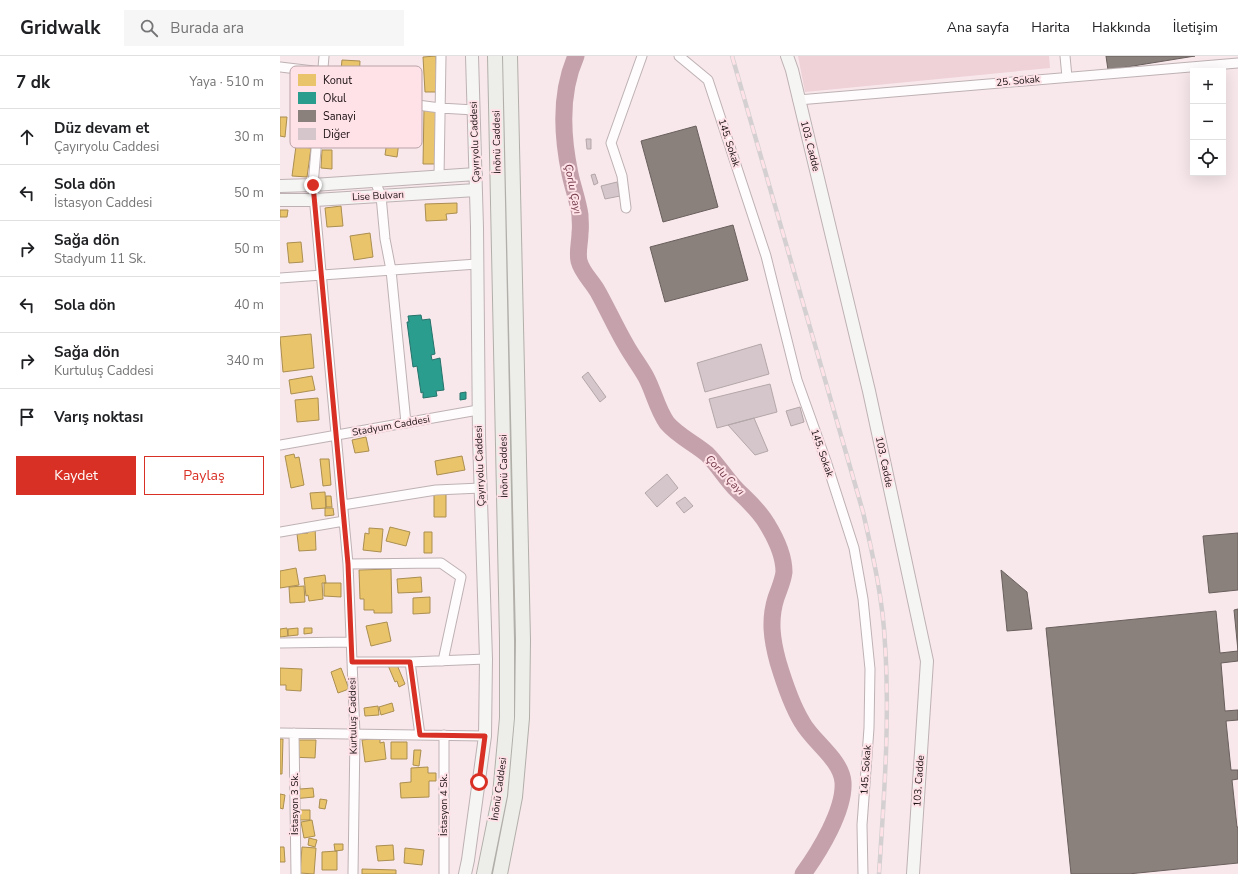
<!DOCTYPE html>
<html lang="tr">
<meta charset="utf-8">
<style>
:root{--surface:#fff;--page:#f6f6f6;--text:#202124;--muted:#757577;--line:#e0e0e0;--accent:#d93025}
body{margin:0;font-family:"Nunito Sans",sans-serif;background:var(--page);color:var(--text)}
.controls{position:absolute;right:12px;top:12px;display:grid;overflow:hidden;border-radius:0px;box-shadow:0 4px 16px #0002}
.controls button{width:36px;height:36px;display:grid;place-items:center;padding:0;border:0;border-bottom:1px solid var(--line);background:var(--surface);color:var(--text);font:20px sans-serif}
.stop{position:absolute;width:12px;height:12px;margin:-9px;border:3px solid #d93025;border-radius:50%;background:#fff}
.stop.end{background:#d93025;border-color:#fff;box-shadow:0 1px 4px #0008}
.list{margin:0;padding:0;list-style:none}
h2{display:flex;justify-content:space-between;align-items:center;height:52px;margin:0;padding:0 16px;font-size:17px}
h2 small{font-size:13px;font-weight:400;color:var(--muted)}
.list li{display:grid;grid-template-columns:26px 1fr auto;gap:12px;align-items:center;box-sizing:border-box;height:56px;padding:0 16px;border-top:1px solid var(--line)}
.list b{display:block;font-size:15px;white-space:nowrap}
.list p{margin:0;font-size:13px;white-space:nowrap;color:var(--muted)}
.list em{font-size:13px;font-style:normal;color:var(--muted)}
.actions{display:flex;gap:8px;padding:12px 16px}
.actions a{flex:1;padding:9px 0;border:1px solid var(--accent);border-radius:0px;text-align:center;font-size:14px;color:var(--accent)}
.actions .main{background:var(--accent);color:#fff}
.icon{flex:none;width:22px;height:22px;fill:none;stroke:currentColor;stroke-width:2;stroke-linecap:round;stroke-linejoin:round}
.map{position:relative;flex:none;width:958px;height:818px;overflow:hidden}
header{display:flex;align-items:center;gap:24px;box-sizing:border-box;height:56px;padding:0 20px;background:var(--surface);border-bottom:1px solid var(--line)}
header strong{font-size:19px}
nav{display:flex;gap:22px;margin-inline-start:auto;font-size:14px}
.search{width:280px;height:36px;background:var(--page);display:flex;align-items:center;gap:10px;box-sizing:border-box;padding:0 14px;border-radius:0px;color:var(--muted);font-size:15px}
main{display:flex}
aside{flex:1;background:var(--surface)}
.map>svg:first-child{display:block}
.green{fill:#efd1d8}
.homes{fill:#e9c46a;stroke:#ab8e50}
.schools{fill:#2a9d8f;stroke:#26736a}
.industry{fill:#8a817c;stroke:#695f5c}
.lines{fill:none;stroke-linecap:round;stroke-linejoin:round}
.river{stroke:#c5a2ab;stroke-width:17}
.building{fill:#d4c6ca;stroke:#b3a7a9}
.street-casing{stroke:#beb1b4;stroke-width:11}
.secondary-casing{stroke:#beb1b4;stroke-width:14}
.primary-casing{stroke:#b2afa9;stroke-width:16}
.street{stroke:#fefcfc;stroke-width:9}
.secondary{stroke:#f5f5f3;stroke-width:12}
.primary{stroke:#edeeea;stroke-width:14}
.rail-casing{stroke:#d4d0d1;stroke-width:4.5}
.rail{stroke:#fee2e8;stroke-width:3;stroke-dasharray:9;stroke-linecap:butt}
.route{stroke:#d93025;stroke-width:5}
.labels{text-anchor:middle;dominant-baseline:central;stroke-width:4;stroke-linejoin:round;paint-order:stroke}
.street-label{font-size:10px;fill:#1b1013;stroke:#fee2e8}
.water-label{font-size:11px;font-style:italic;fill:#73394a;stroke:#fee2e8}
.key{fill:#fee2e8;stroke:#baa3a8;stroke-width:1}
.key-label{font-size:11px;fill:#1b1013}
</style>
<header>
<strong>Gridwalk</strong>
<div class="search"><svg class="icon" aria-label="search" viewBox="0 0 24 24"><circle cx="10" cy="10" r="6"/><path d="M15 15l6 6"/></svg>Burada ara</div>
<nav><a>Ana sayfa</a><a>Harita</a><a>Hakkında</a><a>İletişim</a></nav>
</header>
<main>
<aside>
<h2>7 dk<small>Yaya · 510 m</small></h2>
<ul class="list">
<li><svg class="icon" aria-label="ahead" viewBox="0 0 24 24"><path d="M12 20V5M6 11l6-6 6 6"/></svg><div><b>Düz devam et</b><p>Çayıryolu Caddesi</p></div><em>30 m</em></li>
<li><svg class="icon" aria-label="left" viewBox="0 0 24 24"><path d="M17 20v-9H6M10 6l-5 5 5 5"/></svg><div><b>Sola dön</b><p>İstasyon Caddesi</p></div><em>50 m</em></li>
<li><svg class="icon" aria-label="right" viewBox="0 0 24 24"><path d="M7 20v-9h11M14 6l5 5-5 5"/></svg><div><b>Sağa dön</b><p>Stadyum 11 Sk.</p></div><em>50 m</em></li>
<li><svg class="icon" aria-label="left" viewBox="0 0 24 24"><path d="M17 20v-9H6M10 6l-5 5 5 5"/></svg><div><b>Sola dön</b></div><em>40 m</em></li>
<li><svg class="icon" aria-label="right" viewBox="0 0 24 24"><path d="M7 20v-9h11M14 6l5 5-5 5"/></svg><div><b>Sağa dön</b><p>Kurtuluş Caddesi</p></div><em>340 m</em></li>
<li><svg class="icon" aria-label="arrive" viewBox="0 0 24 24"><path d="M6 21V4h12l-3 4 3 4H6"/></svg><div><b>Varış noktası</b></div></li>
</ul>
<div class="actions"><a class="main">Kaydet</a><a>Paylaş</a></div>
</aside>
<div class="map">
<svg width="958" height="818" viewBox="0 0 958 818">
<rect width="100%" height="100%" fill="#f8e8ec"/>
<path class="green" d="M 518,0 L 769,0 L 770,12 L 525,36 Z"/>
<path class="homes" d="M 156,0 L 157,36 L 145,36 L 143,1 Z
M 62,4 L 80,5 L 79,25 L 60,24 Z
M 144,53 L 158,53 L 157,108 L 143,108 Z
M 0,61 L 7,61 L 5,81 L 0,80 Z
M 107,85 L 119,86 L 117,101 L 105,99 Z
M 16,90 L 31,92 L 27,121 L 12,120 Z
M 42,94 L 52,94 L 52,113 L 41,112 Z
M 177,147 L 177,157 L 166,158 L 167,164 L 146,165 L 145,148 Z
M 61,150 L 63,170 L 47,171 L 45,152 Z
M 0,154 L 8,154 L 7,161 L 0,161 Z
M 90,177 L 93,201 L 74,204 L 70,180 Z
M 21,186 L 23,206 L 9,207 L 7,187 Z
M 31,278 L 34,312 L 3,316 L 0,281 Z
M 32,320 L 35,334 L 11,338 L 9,324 Z
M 38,342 L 39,364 L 17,366 L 15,344 Z
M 86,381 L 89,395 L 75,397 L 72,384 Z
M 14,398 L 15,402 L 19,401 L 24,429 L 11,432 L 5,400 Z
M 182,400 L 185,414 L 157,419 L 155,405 Z
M 40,403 L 49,403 L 51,429 L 43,430 Z
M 45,436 L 46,452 L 32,453 L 30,437 Z
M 154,437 L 166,437 L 166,461 L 154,461 Z
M 46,440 L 51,440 L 52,451 L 46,451 Z
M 45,452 L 53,452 L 54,459 L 45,460 Z
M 35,470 L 36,494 L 19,495 L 17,478 L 28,477 L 28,471 Z
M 110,471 L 130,476 L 126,490 L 106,485 Z
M 89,472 L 103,473 L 101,496 L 83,494 L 85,477 L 89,478 Z
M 144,476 L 152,476 L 152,497 L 144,497 Z
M 16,512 L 19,529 L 0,532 L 0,515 Z
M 111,513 L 112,557 L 94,557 L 94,554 L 84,554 L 84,543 L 80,543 L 79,514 Z
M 45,519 L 46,527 L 42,527 L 43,543 L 29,545 L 28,539 L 26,540 L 24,522 Z
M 141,521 L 142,536 L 118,537 L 117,523 Z
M 44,527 L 61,527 L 61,541 L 44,540 Z
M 24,530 L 25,546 L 10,547 L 9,531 Z
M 150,541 L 150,557 L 133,558 L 133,542 Z
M 107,566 L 111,585 L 91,590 L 86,570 Z
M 7,572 L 8,580 L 0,581 L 0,573 Z
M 18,572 L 18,579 L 8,580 L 8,573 Z
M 24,572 L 32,572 L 32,577 L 24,578 Z
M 115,604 L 125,628 L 119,631 L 117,625 L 115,626 L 107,607 Z
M 0,612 L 22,613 L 21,635 L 6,634 L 6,629 L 0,629 Z
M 61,612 L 69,633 L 58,637 L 51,616 Z
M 112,647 L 114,655 L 101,659 L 99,651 Z
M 98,650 L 99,659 L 85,660 L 84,652 Z
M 100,682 L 100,687 L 104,686 L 106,703 L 85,706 L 82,684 Z
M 0,683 L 3,683 L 2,718 L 0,718 Z
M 10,684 L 36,684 L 35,702 L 10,701 Z
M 111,686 L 127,686 L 127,703 L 111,703 Z
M 134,694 L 141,694 L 139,710 L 133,709 Z
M 148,711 L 148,717 L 156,717 L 156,725 L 149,725 L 149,741 L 121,742 L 120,727 L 131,726 L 131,712 Z
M 19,720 L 20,733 L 33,732 L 34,741 L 13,743 Z
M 0,738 L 5,739 L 3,753 L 0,752 Z
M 40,743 L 47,744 L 45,753 L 39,752 Z
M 11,754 L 30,754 L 30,764 L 11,764 Z
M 32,764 L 35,780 L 24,782 L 21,766 Z
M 29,782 L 37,784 L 35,791 L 28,789 Z
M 54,788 L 63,788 L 63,794 L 55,795 Z
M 113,789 L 114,804 L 98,805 L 96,790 Z
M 0,791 L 4,791 L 5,806 L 0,806 Z
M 22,791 L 36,792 L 34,818 L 20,817 Z
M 125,792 L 144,794 L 142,809 L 124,807 Z
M 57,795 L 57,814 L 42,814 L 42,796 Z
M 82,813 L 116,814 L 116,818 L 82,818 Z"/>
<path class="schools" d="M 141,259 L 142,264 L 150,263 L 155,298 L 151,299 L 152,304 L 160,302 L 164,334 L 156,335 L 157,340 L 143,342 L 143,336 L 141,337 L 137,310 L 133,311 L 127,266 L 129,266 L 128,260 Z
M 186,336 L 186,343 L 180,344 L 180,337 Z"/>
<path class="industry" d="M 826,0 L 915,0 L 828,14 Z
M 416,70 L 438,151 L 383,166 L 361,85 Z
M 453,169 L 468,224 L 385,246 L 370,191 Z
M 958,477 L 958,534 L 929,537 L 923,480 Z
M 721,514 L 747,536 L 752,573 L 727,575 Z
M 958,553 L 958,605 L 941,607 L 945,655 L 958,654 L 958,664 L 946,665 L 951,714 L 958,714 L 958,723 L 952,724 L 957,771 L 958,771 L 958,807 L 848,818 L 791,818 L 766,572 L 936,555 L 940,597 L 958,595 L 954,554 Z"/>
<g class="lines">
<path class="river" d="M 296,0 C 280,36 282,80 290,118 C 293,132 298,145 300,159 C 300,165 301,171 300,177 C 300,186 297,196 299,205 C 302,217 312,225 318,236 C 328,254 336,272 346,289 C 352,300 360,310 366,321 C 374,336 377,353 387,367 C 398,380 414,387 427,398 C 438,409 446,423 457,434 C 468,445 479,454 487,468 C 495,481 504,500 504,516 C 503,525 499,533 496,542 C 489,564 492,584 498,606 C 504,626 511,648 522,666 C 533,686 561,703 563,726 C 565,754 539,796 523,818"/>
</g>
<path class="building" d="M 306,83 L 311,83 L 311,93 L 307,93 Z
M 315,118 L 318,127 L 314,129 L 311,119 Z
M 337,126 L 340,140 L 325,143 L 321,130 Z
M 481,288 L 489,318 L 425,336 L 417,307 Z
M 308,316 L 326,341 L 320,346 L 302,321 Z
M 490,328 L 497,356 L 437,372 L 429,343 Z
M 520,351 L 524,366 L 511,370 L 506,355 Z
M 474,362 L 488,395 L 475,399 L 448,369 Z
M 387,418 L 398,432 L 377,451 L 365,437 Z
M 405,441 L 413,450 L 404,457 L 396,447 Z"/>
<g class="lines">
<defs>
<path id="street" d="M 44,0 L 33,129 L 68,508 L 75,678 L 73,818
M 399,0 L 428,24 L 486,200 L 517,324 L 546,405 L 574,492 L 583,543 L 590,613 L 589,672 L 582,769 L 583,818
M 785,0 L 787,21
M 0,11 L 42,16
M 40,36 L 160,52 L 194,54
M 518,44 L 958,7
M 159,121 L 161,0
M 95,125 L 101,140 L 105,183 L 111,214 L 126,367
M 346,152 L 342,120 L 331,87 L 362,0
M 0,222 L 197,208
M 0,389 L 198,354
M 63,449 L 156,434 L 201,432
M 0,476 L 64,465
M 68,508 L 161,507 L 181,521 L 163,605
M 0,587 L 71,586
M 72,606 L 130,606 L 206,603
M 130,606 L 140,679
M 0,677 L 205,680
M 14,677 L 16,818
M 164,679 L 164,818"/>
<path id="secondary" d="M 507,0 L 512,14 L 589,335 L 647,605 L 633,818
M 0,130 L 33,129 L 196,118
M 0,144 L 35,144 L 196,134
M 185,818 L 188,804 L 205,680 L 206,603 L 199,381 L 197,171 L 192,0"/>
<path id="primary" d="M 204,818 L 220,739 L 227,662 L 227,584 L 215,0
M 220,818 L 235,741 L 242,662 L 243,584 L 230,0"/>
</defs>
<use href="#street" class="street-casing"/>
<use href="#secondary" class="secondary-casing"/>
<use href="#primary" class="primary-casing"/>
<use href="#street" class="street"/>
<use href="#secondary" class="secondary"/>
<use href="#primary" class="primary"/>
<defs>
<path id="rail" d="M 452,0 L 583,456 C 593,500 603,543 605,588 C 610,665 604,741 599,818"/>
</defs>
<use href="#rail" class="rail-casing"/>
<use href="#rail" class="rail"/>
</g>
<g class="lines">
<path class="route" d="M 33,129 L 68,508 L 72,606 L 130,606 L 140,679 L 205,680 L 199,726"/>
</g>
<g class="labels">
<g class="street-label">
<text transform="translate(738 25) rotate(-5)">25. Sokak</text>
<text transform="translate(195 86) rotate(-92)">Çayıryolu Caddesi</text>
<text transform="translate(217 86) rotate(-91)">İnönü Caddesi</text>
<text transform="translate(449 87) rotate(72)">145. Sokak</text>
<text transform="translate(530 90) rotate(76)">103. Cadde</text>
<text transform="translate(98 140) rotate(-3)">Lise Bulvarı</text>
<text transform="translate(111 370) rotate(-10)">Stadyum Caddesi</text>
<text transform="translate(542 397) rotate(71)">145. Sokak</text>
<text transform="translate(604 406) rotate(78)">103. Cadde</text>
<text transform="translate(200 410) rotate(-92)">Çayıryolu Caddesi</text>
<text transform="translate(224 410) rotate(-91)">İnönü Caddesi</text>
<text transform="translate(73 660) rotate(-91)">Kurtuluş Caddesi</text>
<text transform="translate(586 714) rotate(-86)">145. Sokak</text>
<text transform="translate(639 725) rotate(-86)">103. Cadde</text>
<text transform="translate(219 733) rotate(-82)">İnönü Caddesi</text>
<text transform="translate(15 748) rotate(-90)">İstasyon 3 Sk.</text>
<text transform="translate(164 749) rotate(-90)">İstasyon 4 Sk.</text>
</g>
<g class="water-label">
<text transform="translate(293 133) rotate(79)">Çorlu Çayı</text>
<text transform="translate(445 419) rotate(46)">Çorlu Çayı</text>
</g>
</g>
<rect x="10" y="10" width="132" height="82" rx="6" class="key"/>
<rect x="18" y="18" width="18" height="12" fill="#e9c46a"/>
<rect x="18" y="36" width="18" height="12" fill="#2a9d8f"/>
<rect x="18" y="54" width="18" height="12" fill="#8a817c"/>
<rect x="18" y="72" width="18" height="12" fill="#d4c6ca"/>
<g class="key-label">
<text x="43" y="28">Konut</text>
<text x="43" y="46">Okul</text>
<text x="43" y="64">Sanayi</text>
<text x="43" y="82">Diğer</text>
</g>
</svg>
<div class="controls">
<button>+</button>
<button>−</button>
<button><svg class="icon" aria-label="locate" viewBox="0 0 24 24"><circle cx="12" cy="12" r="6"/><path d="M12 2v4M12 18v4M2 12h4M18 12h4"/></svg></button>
</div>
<div class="stop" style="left:199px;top:726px"></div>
<div class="stop end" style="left:33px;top:129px"></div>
</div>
</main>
